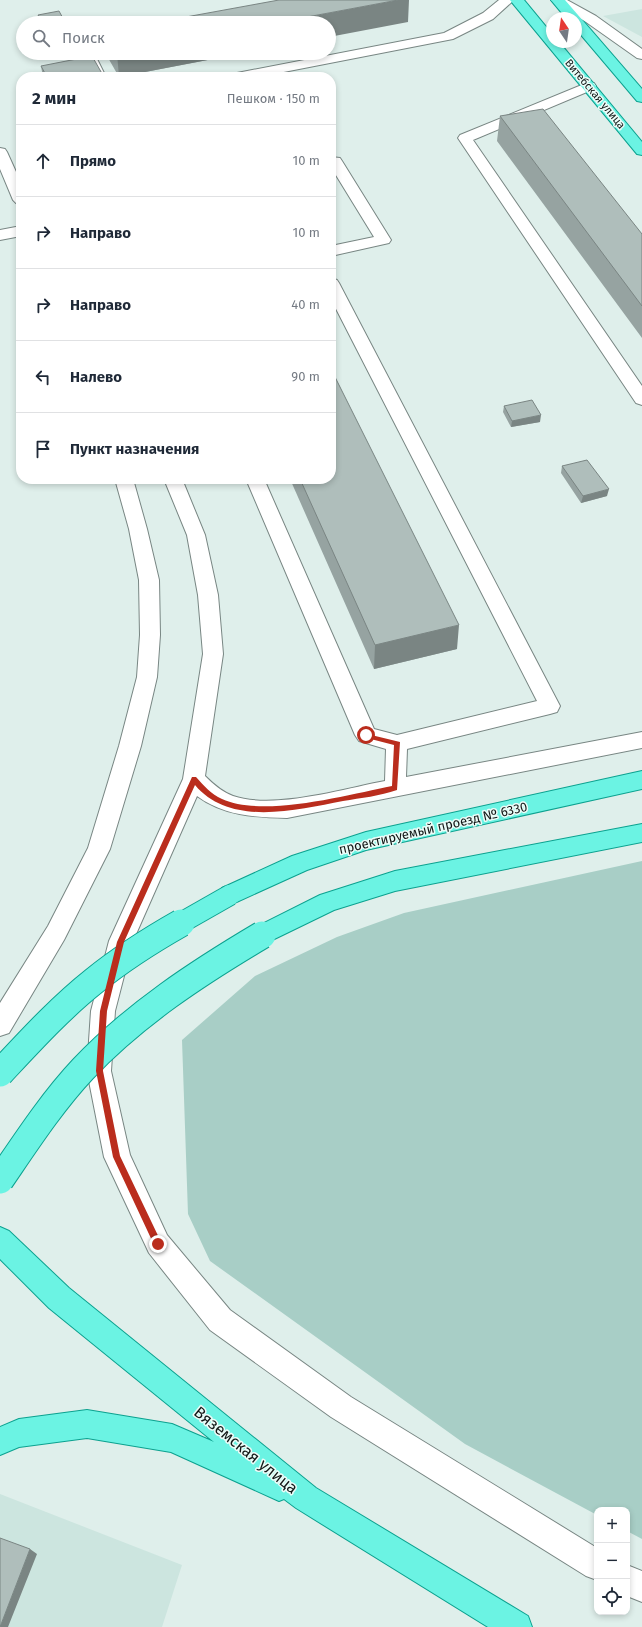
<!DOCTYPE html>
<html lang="ru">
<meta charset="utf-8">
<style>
:root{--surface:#fff;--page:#f2f2f3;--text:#1f2937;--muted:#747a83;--line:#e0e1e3}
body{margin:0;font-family:"Fira Sans",sans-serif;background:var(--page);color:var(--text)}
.controls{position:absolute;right:12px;bottom:12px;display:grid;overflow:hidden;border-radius:8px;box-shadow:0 2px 6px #0003}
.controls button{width:36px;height:36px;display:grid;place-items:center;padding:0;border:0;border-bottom:1px solid var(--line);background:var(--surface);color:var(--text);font:20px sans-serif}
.compass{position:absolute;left:546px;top:12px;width:36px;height:36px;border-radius:50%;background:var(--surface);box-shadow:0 2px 6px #0003;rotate:347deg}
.stop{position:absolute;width:12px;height:12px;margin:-9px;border:3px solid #ba2d1d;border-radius:50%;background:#fff}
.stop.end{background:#ba2d1d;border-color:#fff;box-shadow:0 1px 4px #0008}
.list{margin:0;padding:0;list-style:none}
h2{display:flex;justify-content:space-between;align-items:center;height:52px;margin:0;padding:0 16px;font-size:17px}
h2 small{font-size:13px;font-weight:400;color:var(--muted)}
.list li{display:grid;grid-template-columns:26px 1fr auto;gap:12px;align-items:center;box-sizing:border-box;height:72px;padding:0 16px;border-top:1px solid var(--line)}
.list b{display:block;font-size:15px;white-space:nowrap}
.list em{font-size:13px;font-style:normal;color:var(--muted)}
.icon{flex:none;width:22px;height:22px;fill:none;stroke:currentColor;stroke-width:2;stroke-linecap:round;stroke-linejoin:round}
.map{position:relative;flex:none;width:642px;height:1627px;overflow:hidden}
.search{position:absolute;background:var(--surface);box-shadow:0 2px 6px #0003;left:16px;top:16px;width:320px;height:44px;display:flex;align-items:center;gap:10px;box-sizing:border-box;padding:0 14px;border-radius:22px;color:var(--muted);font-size:15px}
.panel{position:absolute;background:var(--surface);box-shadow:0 2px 6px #0003;left:16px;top:72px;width:320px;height:412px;border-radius:16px}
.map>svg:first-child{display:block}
.built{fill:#cce5df}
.green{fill:#a8cec6}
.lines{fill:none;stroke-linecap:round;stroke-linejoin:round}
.minor-casing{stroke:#788683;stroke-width:2}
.major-casing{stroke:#0ca18f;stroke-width:2}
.minor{fill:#fff;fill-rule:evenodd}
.major{fill:#6bf3e3;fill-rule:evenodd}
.major-bridge-far1-casing{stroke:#0ca18f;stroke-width:22;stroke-linecap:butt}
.major-bridge-casing{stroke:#0ca18f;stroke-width:29;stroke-linecap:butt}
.major-bridge-far1{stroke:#6bf3e3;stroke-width:20}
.major-bridge{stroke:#6bf3e3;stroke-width:27}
.wall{fill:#96a3a1}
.shaded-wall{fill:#7a8583}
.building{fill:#afbebb;stroke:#7a8583}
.route{fill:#ba2d1d}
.labels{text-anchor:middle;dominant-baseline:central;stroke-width:3;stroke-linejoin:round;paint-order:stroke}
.far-street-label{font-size:11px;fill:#121817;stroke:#ecfcf8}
.street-label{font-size:13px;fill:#121817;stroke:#ecfcf8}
.near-street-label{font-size:16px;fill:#121817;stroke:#ecfcf8}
</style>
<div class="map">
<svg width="642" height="1627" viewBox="0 0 642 1627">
<rect width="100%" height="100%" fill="#dfefeb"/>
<path class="built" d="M 642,9 L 642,37 L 603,16 Z
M 0,1494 L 182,1565 L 162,1627 L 0,1627 Z"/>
<path class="green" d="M 642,861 L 642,1539 L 627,1531 L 627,1510 L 597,1510 L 597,1515 L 465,1444 L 210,1261 L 188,1214 L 182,1040 L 255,976 L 337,937 L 404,913 Z"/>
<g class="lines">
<defs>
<path id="minor" d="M 499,0 L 514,0 L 493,19 L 453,39 L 258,77 L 230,77 L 232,74 L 237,73 L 444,33 L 483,13 Z
M 551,0 L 567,0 L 596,16 L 642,49 L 642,59 L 637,58 L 586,22 Z
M 80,53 L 94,53 L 104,73 L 102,76 L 92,76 Z
M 589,82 L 594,83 L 596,86 L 594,89 L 473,140 L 642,386 L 642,405 L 636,403 L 458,138 L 460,135 Z
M 0,148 L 5,149 L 7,152 L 21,183 L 21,205 L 16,203 L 13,200 L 0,169 Z
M 331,157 L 340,158 L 342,161 L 391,240 L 389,243 L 331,256 L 331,246 L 374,237 L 331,167 Z
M 21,226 L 21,236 L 0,240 L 0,230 Z
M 331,278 L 337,280 L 339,283 L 560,706 L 557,712 L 550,714 L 407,749 L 406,777 L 642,732 L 642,748 L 287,818 C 254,817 224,816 197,796 L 133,941 L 115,1011 L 111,1071 L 130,1155 L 167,1235 L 230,1310 L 351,1397 L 597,1548 L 597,1580 L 586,1576 L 331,1417 L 210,1330 L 149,1253 L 104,1157 L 87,1071 L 91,1011 L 109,941 L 183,779 L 203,654 L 198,595 L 187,535 L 164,479 L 182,479 L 205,535 L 218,595 L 223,654 L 205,776 C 213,784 222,792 233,796 C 274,810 342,789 385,781 L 386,749 L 359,741 L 355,735 L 246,479 L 264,479 L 374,729 L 397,735 L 537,701 L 331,299 Z
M 115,479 L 133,479 L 147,529 L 159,580 L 160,635 L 157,677 L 141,746 L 110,849 L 64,940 L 9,1033 L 0,1036 L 0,1003 L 48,926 L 88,848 L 119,746 L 137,677 L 140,635 L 139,580 L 129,529 Z
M 627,1565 L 642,1571 L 642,1602 L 627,1596 Z"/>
<path id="major" d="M 510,0 L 524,0 L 552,34 L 552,42 L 559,42 L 642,142 L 642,155 L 637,154 Z
M 551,0 L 565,0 L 642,89 L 642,102 L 637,101 L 576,29 L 576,18 L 566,18 Z
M 642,771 L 642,789 L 366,850 L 307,870 L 230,905 L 222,902 L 219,895 L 222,888 L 292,856 L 366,832 Z
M 642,824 L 642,842 L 395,891 L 334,910 L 262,945 L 254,942 L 250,935 L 254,928 L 320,895 L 395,871 Z
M 0,1227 L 9,1231 L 69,1288 L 316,1488 L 528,1616 L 532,1627 L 488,1627 L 296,1508 L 284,1499 L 279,1501 L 171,1452 L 87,1438 L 19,1447 L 0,1455 L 0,1427 L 19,1419 L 87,1410 L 172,1424 L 214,1442 L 49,1308 L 0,1259 Z"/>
</defs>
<use href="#minor" class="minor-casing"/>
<use href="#major" class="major-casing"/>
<use href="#minor" class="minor"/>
<use href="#major" class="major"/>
<defs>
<path id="major-bridge-far1" d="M 179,924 L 230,895"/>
<path id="major-bridge" d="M 0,1073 C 30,1041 60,1008 94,981 C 121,959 151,940 181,923
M 0,1180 C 26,1142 52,1102 83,1069 C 135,1014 198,973 262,935"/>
</defs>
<use href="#major-bridge-far1" class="major-bridge-far1-casing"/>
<use href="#major-bridge" class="major-bridge-casing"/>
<use href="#major-bridge-far1" class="major-bridge-far1"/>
<use href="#major-bridge" class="major-bridge"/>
</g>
<path class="wall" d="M 38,15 L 65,22 L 65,23 L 40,23 Z
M 107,53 L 244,53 L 119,77 L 107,56 Z
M 41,66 L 104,77 L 43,77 Z
M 500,116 L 642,234 L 642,338 L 497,141 Z
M 504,406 L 540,422 L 511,427 L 503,412 Z
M 562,466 L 607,496 L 581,503 L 561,473 Z
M 290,479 L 331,479 L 457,649 L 374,669 Z"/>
<path class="shaded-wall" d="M 398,0 L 409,0 L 408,22 L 329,37 L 329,23 L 275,23 Z
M 117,53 L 244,53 L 119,77 Z
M 541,415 L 540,422 L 511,427 L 512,421 Z
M 609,489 L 607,496 L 581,503 L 583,496 Z
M 459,625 L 457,649 L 374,669 L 375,645 Z
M 30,1549 L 37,1554 L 8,1627 L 0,1627 Z"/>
<path class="building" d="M 279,0 L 398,0 L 275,23 L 153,23 Z
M 59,11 L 65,22 L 59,23 L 42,23 L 38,15 Z
M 92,56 L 104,77 L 47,77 L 41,66 Z
M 543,109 L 642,234 L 642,306 L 500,116 Z
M 331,369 L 459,625 L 375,645 L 300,479 L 331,479 Z
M 532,400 L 541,415 L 512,421 L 504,406 Z
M 587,460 L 609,489 L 583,496 L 562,466 Z
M 0,1538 L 30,1549 L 0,1627 Z"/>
<path class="route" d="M 363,733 L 400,742 L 397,790 C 380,796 361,798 343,801 C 296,810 230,827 195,785 L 124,942 L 107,1011 L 103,1071 L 120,1156 L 162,1244 L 158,1248 L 155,1247 L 113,1157 L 96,1071 L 100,1011 L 117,942 L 192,777 L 196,777 C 204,786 211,794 222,799 C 263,818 347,795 392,786 L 394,745 L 363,737 Z"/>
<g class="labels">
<g class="far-street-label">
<text transform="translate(595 94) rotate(50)">Витебская улица</text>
</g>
<g class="street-label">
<text transform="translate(433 828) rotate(-13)">проектируемый проезд № 6330</text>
</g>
<g class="near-street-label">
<text transform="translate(246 1450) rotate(39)">Вяземская улица</text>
</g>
</g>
</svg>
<div class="controls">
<button>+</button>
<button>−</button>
<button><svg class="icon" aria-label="locate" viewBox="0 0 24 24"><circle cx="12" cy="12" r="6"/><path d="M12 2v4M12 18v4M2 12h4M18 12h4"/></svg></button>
</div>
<svg class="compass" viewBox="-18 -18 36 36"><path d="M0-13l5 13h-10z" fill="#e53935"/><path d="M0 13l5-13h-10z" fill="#747a83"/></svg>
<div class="stop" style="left:366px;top:735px"></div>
<div class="stop end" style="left:158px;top:1244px"></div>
<div class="search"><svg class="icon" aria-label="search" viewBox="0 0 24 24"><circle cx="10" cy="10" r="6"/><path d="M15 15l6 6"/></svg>Поиск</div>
<section class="panel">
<h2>2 мин<small>Пешком · 150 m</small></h2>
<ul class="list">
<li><svg class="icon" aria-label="ahead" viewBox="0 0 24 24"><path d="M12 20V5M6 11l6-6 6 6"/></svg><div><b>Прямо</b></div><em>10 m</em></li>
<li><svg class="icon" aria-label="right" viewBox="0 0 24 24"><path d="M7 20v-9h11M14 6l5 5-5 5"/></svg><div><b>Направо</b></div><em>10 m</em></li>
<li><svg class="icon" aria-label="right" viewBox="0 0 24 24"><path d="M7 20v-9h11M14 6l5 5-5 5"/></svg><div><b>Направо</b></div><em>40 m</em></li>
<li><svg class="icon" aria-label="left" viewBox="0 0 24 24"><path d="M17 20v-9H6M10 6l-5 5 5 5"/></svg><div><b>Налево</b></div><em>90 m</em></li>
<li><svg class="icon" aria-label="arrive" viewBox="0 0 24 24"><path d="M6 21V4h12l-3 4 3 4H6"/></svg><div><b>Пункт назначения</b></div></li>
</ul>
</section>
</div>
